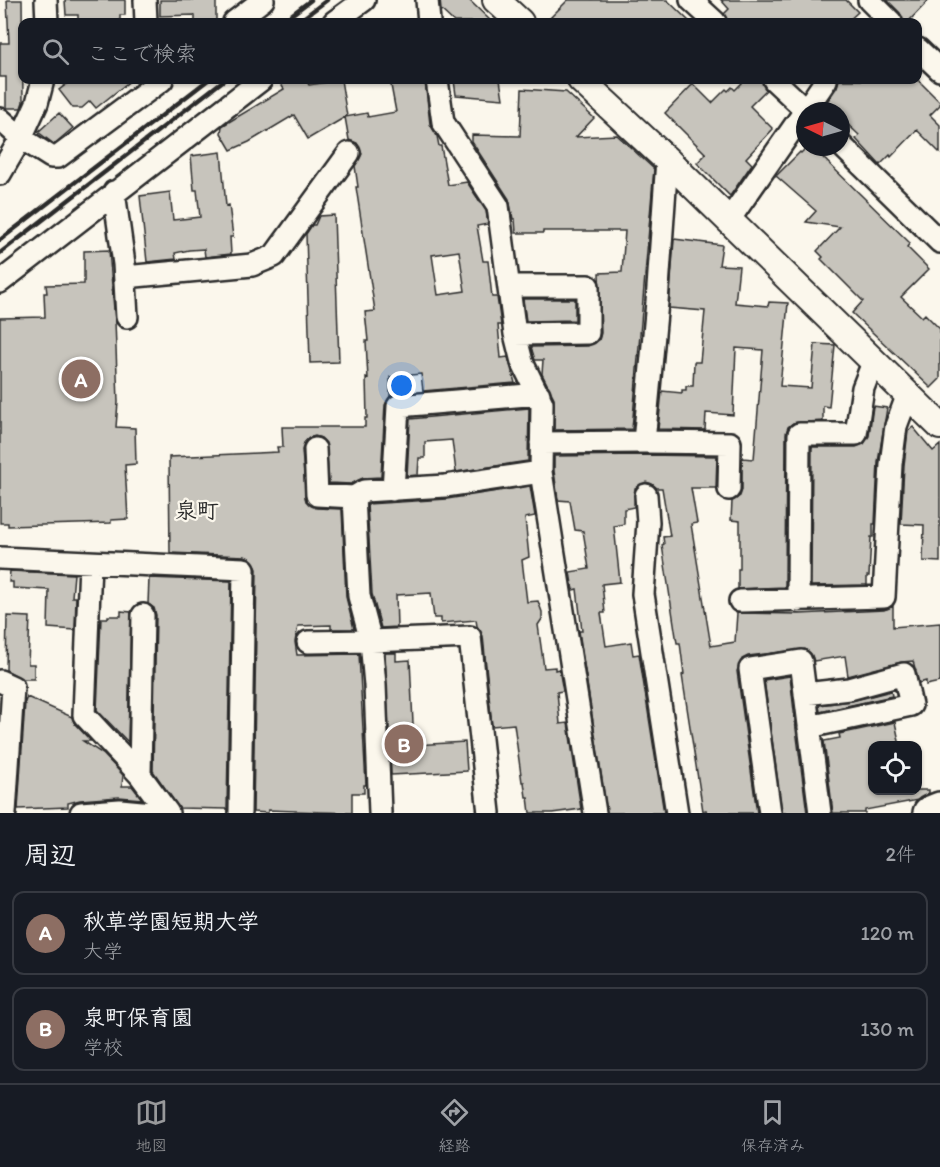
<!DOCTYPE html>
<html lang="ja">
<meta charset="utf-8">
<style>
:root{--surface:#171b24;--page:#242831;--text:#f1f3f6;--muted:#9ea1a6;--line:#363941;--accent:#98999b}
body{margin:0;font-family:Itim,"Klee One",sans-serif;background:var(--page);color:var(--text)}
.controls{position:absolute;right:18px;bottom:18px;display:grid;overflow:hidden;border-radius:12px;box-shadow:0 2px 4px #0004}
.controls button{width:54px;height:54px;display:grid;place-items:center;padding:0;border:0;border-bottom:2px solid var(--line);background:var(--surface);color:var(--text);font:30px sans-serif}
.compass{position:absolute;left:796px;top:102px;width:54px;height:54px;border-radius:50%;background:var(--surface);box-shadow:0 2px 4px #0004;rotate:275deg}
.you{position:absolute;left:402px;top:386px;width:21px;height:21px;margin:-15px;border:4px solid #fff;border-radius:50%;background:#1a73e8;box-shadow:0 0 0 9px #1a73e833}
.badge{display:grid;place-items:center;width:39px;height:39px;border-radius:50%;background:var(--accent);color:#fff;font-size:20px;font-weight:700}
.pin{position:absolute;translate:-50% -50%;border:3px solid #fff;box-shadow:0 2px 6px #0006}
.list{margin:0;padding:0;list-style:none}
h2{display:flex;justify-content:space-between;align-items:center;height:78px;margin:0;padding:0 24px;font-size:26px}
h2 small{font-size:20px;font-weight:400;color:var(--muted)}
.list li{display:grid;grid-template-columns:39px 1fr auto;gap:18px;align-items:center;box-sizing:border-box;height:84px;margin:0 12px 12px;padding:0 12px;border:2px solid var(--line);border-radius:12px}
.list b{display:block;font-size:22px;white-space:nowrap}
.list p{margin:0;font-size:20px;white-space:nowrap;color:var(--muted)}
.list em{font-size:20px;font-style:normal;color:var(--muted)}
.icon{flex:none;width:33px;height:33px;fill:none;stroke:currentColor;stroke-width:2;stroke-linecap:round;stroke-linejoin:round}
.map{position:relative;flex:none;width:940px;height:813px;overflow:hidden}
.search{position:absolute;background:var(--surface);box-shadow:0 2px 4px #0004;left:18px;right:18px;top:18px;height:66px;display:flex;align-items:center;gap:15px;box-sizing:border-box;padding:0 21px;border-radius:12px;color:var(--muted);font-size:22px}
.sheet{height:270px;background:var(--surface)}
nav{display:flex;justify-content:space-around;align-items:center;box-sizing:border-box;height:84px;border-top:2px solid var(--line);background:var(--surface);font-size:16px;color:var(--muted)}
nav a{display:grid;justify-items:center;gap:3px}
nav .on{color:var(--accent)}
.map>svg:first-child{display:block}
.building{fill:#c7c4bc;stroke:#2b2b2b;stroke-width:1.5;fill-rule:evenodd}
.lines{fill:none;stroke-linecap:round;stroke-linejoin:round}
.minor-casing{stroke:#2b2b2b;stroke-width:26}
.tertiary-casing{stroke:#2b2b2b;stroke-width:30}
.primary-casing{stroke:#2b2b2b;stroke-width:38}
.minor{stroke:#fbf7ec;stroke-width:21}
.tertiary{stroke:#fbf7ec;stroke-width:26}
.primary{stroke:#fbf7ec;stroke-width:33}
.rail{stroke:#2b2b2b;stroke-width:4.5}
.labels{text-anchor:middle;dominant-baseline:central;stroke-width:4.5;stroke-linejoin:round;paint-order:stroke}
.quarter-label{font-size:22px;font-weight:bold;fill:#2b2b2b;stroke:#fbf7ec}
</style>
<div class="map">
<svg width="940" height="813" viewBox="0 0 940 813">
<rect width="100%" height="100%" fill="#fbf7ec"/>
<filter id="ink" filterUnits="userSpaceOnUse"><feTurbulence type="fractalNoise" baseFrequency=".0167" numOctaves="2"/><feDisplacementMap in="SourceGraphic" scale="12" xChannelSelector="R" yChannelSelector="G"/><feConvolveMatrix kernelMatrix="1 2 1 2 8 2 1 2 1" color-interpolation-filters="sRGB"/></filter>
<g filter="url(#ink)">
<path class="building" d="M 7,0 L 22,0 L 23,102 L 21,108 L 6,108 L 6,77 L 0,77 L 0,43 L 9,43 Z
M 65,0 L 125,0 L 125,15 L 120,15 L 120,22 L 78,22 L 78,15 L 66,15 Z
M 160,0 L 216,0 L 216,22 L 195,22 L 195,15 L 160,16 Z
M 440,0 L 469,0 L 492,22 L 454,22 L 441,10 Z
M 568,0 L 667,0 L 690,22 L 546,22 Z
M 721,0 L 846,0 L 858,12 L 847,22 L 727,22 L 724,14 L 729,9 Z
M 887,0 L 929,0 L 908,22 L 903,20 L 900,13 Z
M 72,80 L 131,80 L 96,108 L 90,101 L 82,108 L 73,108 L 59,90 Z
M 278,80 L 306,80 L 309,85 L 341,80 L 347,116 L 308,139 L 294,115 L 249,142 L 231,150 L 221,133 L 222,126 L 284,89 Z
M 390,80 L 425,80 L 430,124 L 437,136 L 439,146 L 441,146 L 448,185 L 467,182 L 486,211 L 488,224 L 477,226 L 483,261 L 488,261 L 492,297 L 497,297 L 501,325 L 498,325 L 501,358 L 508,357 L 515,383 L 423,391 L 421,374 L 390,377 L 390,396 L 385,405 L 381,477 L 363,478 L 351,484 L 329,483 L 326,443 L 321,438 L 315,436 L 309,438 L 304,443 L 302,450 L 306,501 L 316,508 L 342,509 L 346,597 L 354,629 L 331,629 L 331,625 L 298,626 L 295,642 L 297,655 L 359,654 L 366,785 L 364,785 L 364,793 L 352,793 L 352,813 L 268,810 L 268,813 L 253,812 L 257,569 L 251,559 L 245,556 L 170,553 L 169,457 L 278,452 L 277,447 L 283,447 L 282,427 L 365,427 L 365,418 L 367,418 L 366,378 L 368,379 L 366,341 L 368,341 L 365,312 L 375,311 L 356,187 L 358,187 L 355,166 L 362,154 L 357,143 L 349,140 L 345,117 L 367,113 L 368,117 L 396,112 ZM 459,251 L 465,291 L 438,295 L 432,255 Z
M 454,80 L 500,80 L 503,99 L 456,95 Z
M 745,80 L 762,80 L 766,90 L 750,106 L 773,129 L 746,158 L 752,164 L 730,196 L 697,163 L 706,154 L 665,113 L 693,84 L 712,103 L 726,89 L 728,91 L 732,87 L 735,90 Z
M 839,80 L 918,80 L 940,102 L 940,105 L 930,115 L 940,125 L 940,153 L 917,130 L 891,157 L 890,155 L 880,165 L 856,139 L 859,135 L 841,118 L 841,111 L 829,111 L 824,106 L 837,87 Z
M 522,89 L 566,92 L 594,118 L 576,137 L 617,135 L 654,169 L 632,429 L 554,430 L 554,398 L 542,374 L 543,360 L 535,360 L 531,347 L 588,346 L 599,340 L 601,333 L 599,273 L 622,272 L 625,231 L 543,231 L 543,233 L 516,233 L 515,219 L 513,219 L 509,199 L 472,142 L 472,135 L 520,136 Z
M 59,113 L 73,128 L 54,144 L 38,132 Z
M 807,147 L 812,147 L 910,243 L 907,247 L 929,269 L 901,297 L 922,317 L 925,314 L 940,329 L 940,379 L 931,388 L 852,313 L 863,301 L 821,259 L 823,257 L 817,251 L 840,227 L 806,222 L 816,211 L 776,176 L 800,152 L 801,153 Z
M 221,152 L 226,206 L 229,205 L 233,237 L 230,237 L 231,254 L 205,257 L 204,249 L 189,250 L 175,253 L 176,259 L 147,262 L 140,196 L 170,192 L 173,220 L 200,217 L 197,190 L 194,190 L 191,156 Z
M 334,215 L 339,362 L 310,363 L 306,234 L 312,225 L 315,225 L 319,216 Z
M 674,239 L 722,245 L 719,265 L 739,266 L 735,303 L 768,306 L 769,302 L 788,303 L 780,386 L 811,388 L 815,344 L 835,345 L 829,407 L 823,406 L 823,421 L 793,423 L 788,427 L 786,433 L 785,587 L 738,589 L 738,569 L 740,569 L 740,521 L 731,520 L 732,501 L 740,496 L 742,490 L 742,458 L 754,459 L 763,350 L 736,348 L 733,415 L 706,413 L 705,430 L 658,429 L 662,391 L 682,393 L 682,390 L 686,390 L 686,386 L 693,386 L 694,362 L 700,362 L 705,311 L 669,308 Z
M 109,250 L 115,321 L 118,402 L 116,427 L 135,428 L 136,464 L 125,465 L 128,519 L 111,520 L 111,523 L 8,526 L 8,523 L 0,523 L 0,318 L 45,317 L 44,293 L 47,293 L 46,285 L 84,284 L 84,251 Z
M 523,299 L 575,299 L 575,320 L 526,321 Z
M 873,406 L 887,408 L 878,462 L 875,524 L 873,524 L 873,537 L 871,537 L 869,576 L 867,576 L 867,585 L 811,586 L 812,447 L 856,447 L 864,444 L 869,436 Z
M 529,408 L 528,461 L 456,472 L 452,440 L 425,442 L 425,458 L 419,458 L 418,475 L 407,476 L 410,419 Z
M 913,427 L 933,451 L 940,445 L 940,562 L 923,561 L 924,525 L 901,524 L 904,465 L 908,431 Z
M 644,455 L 717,456 L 716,488 L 691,488 L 697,523 L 691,524 L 711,646 L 735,642 L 737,613 L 799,614 L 884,610 L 893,606 L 893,627 L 940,623 L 940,682 L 926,685 L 926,681 L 919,683 L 913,661 L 901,662 L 848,676 L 845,656 L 814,661 L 811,654 L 805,649 L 748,656 L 742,659 L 737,671 L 757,813 L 707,813 L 706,810 L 703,811 L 682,675 L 684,674 L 680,643 L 677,643 L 662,545 L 664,544 L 663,537 L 670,536 L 662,488 L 657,488 L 652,484 L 646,482 L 635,488 L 634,507 L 624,509 L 624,524 L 614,526 L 620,582 L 602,584 L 605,613 L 601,613 L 606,646 L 631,642 L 633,655 L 639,654 L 664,813 L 607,813 L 579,631 L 582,631 L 577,589 L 573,590 L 570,572 L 589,569 L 585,543 L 583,531 L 575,530 L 570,501 L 558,500 L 554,471 L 554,456 Z
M 530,486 L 535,516 L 525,518 L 529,557 L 522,560 L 527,602 L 538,601 L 542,612 L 542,619 L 538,625 L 544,668 L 555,667 L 555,670 L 559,669 L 563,691 L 557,692 L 560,724 L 568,723 L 581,809 L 552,813 L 530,813 L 528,797 L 526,797 L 524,782 L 522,782 L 514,724 L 492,726 L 483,636 L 477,626 L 476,620 L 441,623 L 441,618 L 434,618 L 431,593 L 396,595 L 397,627 L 381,628 L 372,594 L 367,504 L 447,499 Z
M 10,571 L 74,574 L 72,597 L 76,597 L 75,630 L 48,628 L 49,590 L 13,588 L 13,582 L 9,582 Z
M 149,578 L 231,581 L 227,809 L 179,808 L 153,771 L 156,615 L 154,608 L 148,604 Z
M 121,611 L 131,612 L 128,742 L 97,710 L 101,618 L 108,618 L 108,616 L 121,616 Z
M 7,616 L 30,617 L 28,664 L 34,664 L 34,679 L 22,679 L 6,670 Z
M 385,653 L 396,653 L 396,661 L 410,660 L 414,745 L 465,742 L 467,771 L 391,775 Z
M 790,676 L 796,729 L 807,813 L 782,813 L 764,680 Z
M 891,691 L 892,696 L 820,712 L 819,705 L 852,701 Z
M 27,697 L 72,717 L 75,724 L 91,741 L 83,741 L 103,754 L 123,775 L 122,786 L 132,786 L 142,799 L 119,797 L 80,800 L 68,803 L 68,807 L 18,809 L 25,702 Z
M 895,722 L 900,746 L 873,746 L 873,790 L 929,790 L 929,793 L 918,800 L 865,810 L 865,813 L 833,813 L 824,741 L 840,738 L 839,734 Z"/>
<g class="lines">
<defs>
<path id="minor" d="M 46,0 L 47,22
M 145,0 L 146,22
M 427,0 L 429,22
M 691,0 L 715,22
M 869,0 L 891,22
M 234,22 L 263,0
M 334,22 L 364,0
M 918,49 L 940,70
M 437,80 L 443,122 L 498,206 L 515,334 L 522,362 L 542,403 L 541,472 L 595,813
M 774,80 L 807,111
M 805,111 L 826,80
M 0,119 L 21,138 L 37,103 L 43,80
M 841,145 L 940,242
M 0,174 L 21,138 L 51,157 L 58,157 L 162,80
M 114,192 L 124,264 L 127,317
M 729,220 L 805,111
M 125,277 L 252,265 L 274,256 L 349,153
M 0,282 L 261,80
M 509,286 L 588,286 L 588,333 L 515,334
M 644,442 L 657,302 L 667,160
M 541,443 L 644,442 L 730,443 L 729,489
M 315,449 L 317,495 L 354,497
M 393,490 L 398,406 L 539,394
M 646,495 L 648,522 L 643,594 L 677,813
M 0,558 L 244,569 L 240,813
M 90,563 L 84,715 L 140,775 L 168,813
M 740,601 L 884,597 L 891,464 L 896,426 L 908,394
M 798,601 L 799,434 L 856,434 L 863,388 L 874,360
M 308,642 L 371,641 L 470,637 L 489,813
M 0,681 L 13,687 L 5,813
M 805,694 L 849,689 L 904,674 L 911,705 L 809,727
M 140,775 L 143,615
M 81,813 L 120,810 L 152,813
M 380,813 L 375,685 L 371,641 L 359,596 L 354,497 L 364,491 L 445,486 L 541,472
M 770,813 L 750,669 L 801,661 L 820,813"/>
<path id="tertiary" d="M 496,0 L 520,22
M 581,80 L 667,160 L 940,426"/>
<path id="primary" d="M 930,813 L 940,809"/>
</defs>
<use href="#minor" class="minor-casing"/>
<use href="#tertiary" class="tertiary-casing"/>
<use href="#primary" class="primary-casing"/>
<use href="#minor" class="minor"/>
<use href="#tertiary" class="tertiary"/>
<use href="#primary" class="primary"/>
<path class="rail" d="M 282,22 L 311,0
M 298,22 L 327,0
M 0,240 L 208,80
M 0,253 L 224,80"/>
</g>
</g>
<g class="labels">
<g class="quarter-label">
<text x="197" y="510">泉町</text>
</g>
</g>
</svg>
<div class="controls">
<button><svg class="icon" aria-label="locate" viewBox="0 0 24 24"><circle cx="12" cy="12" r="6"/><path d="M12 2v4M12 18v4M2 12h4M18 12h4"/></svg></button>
</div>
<svg class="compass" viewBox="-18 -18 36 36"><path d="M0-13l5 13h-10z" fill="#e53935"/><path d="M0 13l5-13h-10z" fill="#9ea1a6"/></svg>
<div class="you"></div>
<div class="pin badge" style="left:81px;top:379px;background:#8d6e63">A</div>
<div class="pin badge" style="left:404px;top:744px;background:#8d6e63">B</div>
<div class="search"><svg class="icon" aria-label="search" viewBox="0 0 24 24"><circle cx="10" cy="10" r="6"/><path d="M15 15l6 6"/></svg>ここで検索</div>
</div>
<section class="sheet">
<h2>周辺<small>2件</small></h2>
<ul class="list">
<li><span class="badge" style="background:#8d6e63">A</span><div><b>秋草学園短期大学</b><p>大学</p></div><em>120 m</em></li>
<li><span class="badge" style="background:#8d6e63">B</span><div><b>泉町保育園</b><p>学校</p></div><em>130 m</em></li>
</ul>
</section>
<nav>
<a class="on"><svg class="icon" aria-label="map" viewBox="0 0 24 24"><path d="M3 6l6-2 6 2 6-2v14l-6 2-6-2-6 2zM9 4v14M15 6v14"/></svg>地図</a>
<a><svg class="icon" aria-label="directions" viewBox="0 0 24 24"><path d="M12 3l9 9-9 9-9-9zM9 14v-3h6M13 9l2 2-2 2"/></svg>経路</a>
<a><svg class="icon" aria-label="saved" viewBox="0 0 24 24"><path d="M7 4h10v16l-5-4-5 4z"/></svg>保存済み</a>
</nav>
